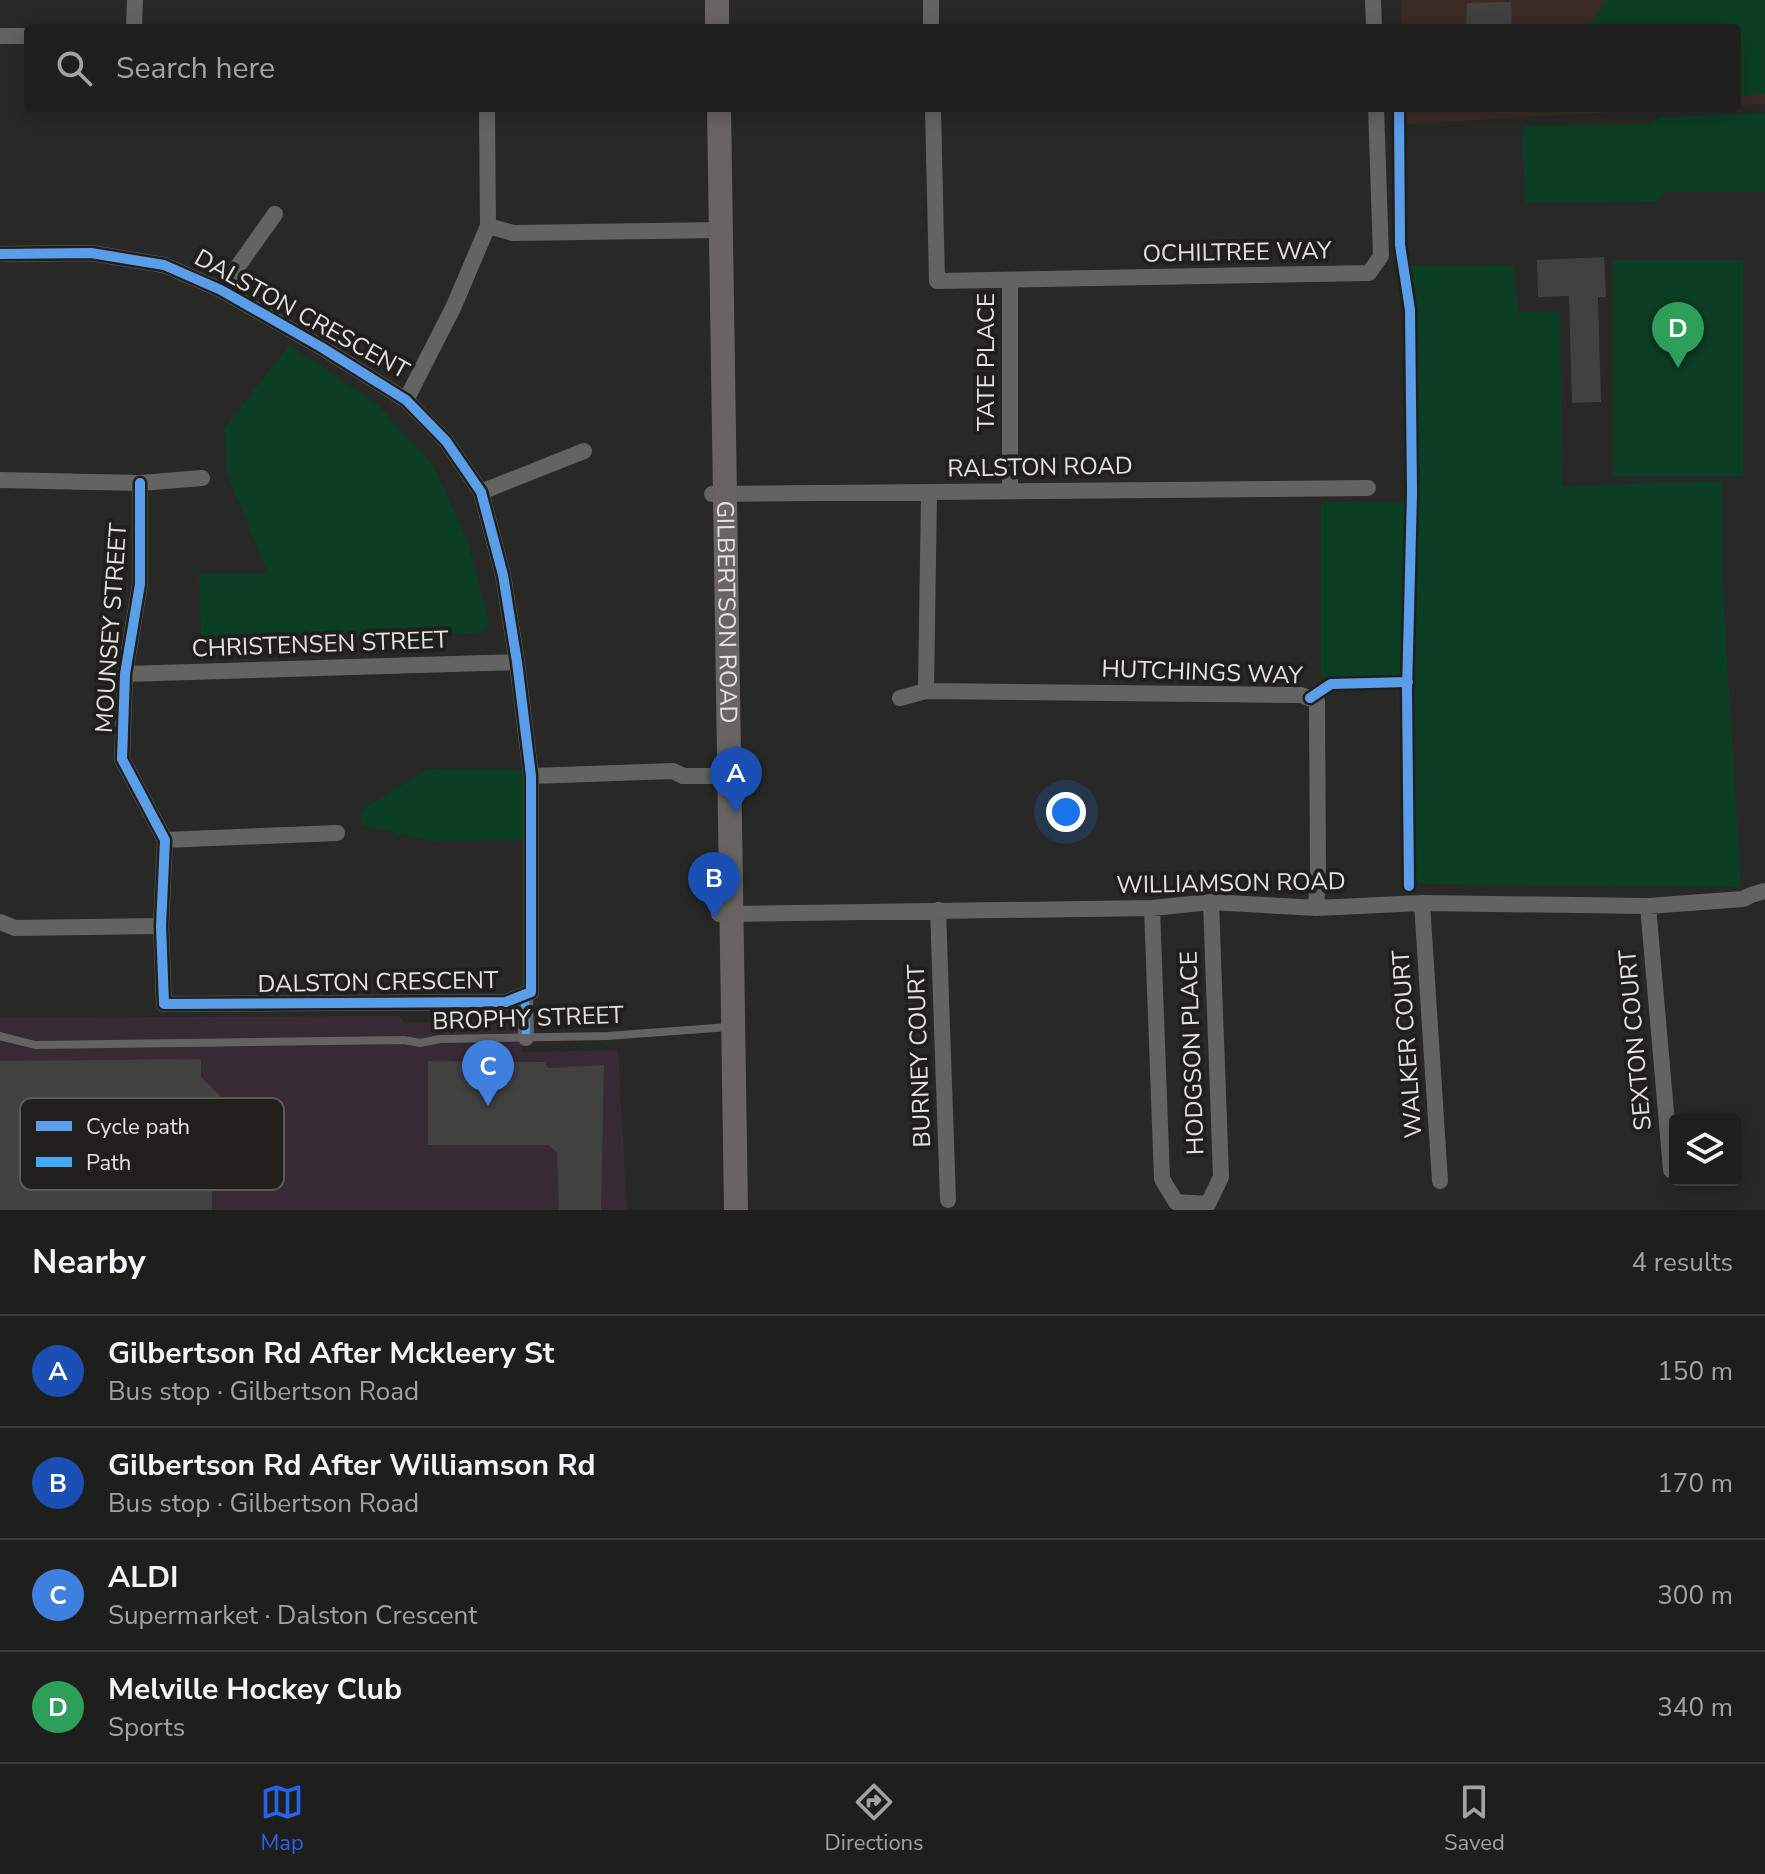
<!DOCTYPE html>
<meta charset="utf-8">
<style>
:root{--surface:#1e1e1d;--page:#2b2b2a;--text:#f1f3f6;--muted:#a1a2a4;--line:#3c3c3b;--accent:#2563eb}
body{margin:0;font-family:"Nunito Sans",sans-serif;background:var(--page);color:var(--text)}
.controls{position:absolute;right:24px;bottom:24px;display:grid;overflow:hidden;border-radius:8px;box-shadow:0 4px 20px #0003}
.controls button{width:72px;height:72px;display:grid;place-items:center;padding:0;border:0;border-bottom:2px solid var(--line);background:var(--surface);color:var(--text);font:40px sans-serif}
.you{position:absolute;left:1066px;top:812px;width:28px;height:28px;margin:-20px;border:6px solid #fff;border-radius:50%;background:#1a73e8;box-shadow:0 0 0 12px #1a73e833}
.badge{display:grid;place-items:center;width:52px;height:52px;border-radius:50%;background:var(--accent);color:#fff;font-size:26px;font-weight:700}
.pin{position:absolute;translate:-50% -66px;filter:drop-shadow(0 2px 4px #0008)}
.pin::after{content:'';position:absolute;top:42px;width:28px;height:24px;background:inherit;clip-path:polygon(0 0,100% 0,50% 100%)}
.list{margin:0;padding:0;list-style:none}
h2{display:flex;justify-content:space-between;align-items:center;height:104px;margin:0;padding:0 32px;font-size:34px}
h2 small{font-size:26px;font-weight:400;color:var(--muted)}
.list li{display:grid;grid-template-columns:52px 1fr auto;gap:24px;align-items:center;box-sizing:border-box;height:112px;padding:0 32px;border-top:2px solid var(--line)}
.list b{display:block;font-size:30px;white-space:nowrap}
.list p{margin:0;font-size:26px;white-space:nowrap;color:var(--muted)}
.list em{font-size:26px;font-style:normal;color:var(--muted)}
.icon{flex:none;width:44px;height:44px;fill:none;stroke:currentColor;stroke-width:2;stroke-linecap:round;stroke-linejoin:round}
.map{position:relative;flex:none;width:1765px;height:1210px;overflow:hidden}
.search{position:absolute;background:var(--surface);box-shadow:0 4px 20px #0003;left:24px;right:24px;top:24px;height:88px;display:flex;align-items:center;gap:20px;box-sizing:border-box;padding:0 28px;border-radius:8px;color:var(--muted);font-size:30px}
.sheet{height:552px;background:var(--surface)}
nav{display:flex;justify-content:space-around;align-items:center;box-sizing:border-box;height:112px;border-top:2px solid var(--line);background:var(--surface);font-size:22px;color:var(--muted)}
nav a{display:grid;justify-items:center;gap:4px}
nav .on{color:var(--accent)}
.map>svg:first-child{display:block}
.commercial{fill:#382a32}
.education{fill:#3b2b26}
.green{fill:#0c3e25}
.building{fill:#414140}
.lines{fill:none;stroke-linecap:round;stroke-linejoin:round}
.lane{stroke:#636362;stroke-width:8}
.street{stroke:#636362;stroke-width:16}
.secondary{stroke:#686462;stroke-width:24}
.quiet{stroke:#3fa9f5;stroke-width:8;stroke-dasharray:16 8;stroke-linecap:butt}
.cycleway-casing{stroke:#201f1c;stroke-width:15}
.cycleway{stroke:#5a9eea;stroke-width:10}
.labels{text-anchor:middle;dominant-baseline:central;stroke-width:8;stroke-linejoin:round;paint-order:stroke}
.street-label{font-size:24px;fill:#e2e2df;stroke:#201f1c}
.key{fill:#201f1c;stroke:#5a5a56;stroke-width:2}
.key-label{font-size:22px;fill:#e2e2df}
</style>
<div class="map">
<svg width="1765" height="1210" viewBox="0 0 1765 1210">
<rect width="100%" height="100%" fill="#282827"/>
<path class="commercial" d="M 399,1016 L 405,1023 L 522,1018 L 522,1052 L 618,1050 L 627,1210 L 0,1210 L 0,1018 Z"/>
<path class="education" d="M 1401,0 L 1765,0 L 1765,104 L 1737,105 L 1737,28 L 1402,28 Z
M 1404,108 L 1690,108 L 1405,124 Z"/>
<path class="green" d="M 1606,0 L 1765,0 L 1765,94 L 1737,96 L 1737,28 L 1587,28 Z
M 1765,113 L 1765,192 L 1665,192 L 1656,202 L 1525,203 L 1522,125 L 1652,124 L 1660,117 Z
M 1613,260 L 1743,260 L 1743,476 L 1613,476 Z
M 1513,265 L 1518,311 L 1560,312 L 1562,486 L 1722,481 L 1722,577 L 1741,887 L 1427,884 L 1406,877 L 1404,676 L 1321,677 L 1321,502 L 1407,502 L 1407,266 Z
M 289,345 L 375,402 L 433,465 L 467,540 L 488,618 L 487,628 L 477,634 L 201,637 L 199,573 L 268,573 L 227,474 L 225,428 Z
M 427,769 L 523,770 L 525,840 L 431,841 L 361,825 L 360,811 Z"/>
<path class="building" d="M 1511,2 L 1512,28 L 1466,28 L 1467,3 Z
M 1604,257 L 1606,297 L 1598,297 L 1601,402 L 1572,403 L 1569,296 L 1538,297 L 1537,260 Z
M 201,1059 L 201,1077 L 227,1103 L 242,1102 L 241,1159 L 231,1158 L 232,1170 L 221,1181 L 212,1183 L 212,1210 L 0,1210 L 0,1061 Z
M 428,1061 L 544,1062 L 549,1068 L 604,1065 L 601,1210 L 559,1210 L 557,1152 L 548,1145 L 428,1145 Z"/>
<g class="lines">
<path class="lane" d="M 0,1036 L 35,1045 L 404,1040 L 420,1043 L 440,1039 L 607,1036 L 729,1027"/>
<path class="street" d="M 931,0 L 931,28
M 1373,0 L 1374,28
M 134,28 L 135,0
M 0,36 L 28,36
M 933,108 L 937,281 L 1369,273 L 1381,256 L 1376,108
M 488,226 L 513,233 L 722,230
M 0,254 L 91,253 L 164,265 L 221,290 L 321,347 L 406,400 L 446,441 L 481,492 L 503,575 L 517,662 L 531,776 L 531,992 L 506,1002 L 164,1004 L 161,926 L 165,840 L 122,759 L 125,674 L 140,584 L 140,483
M 1010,280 L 1010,491
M 221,290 L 275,214
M 406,400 L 453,308 L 488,226 L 487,108
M 0,480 L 140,483 L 202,478
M 481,492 L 584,451
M 712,494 L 1368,488
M 125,674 L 517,662
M 926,691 L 929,493
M 900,698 L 926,691 L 1301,695 L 1317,701 L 1318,871 L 1316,908
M 531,776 L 673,771 L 683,776 L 730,776
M 165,840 L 337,833
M 1422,903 L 1440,1181
M 1648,906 L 1671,1170
M 1152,908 L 1162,1179 L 1176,1202 L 1208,1204 L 1221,1177 L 1211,902
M 938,910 L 948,1200
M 719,914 L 1152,908 L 1211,902 L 1316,908 L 1422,903 L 1648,906 L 1743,899 L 1751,895 L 1765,891
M 0,922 L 15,928 L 161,926
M 525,994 L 526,1038"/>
<g class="secondary">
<path d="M 717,0 L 717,28"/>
<path id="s1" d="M 719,108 L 736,1210"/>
</g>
<path class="quiet" d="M 525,994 L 526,1038"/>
<defs>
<path id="cycleway" d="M 1399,108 L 1400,245 L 1410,310 L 1412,493 L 1407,691 L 1409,886
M 0,254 L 91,253 L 164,265 L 221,290 L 321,347 L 406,400 L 446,441 L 481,492 L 503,575 L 517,662 L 531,776 L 531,992 L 506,1002 L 164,1004 L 161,926 L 165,840 L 122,759 L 125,674 L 140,584 L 140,483
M 1310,698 L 1331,684 L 1408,682"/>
</defs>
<use href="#cycleway" class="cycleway-casing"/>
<use href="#cycleway" class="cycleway"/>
</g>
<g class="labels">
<g class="street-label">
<text transform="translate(1237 252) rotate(-1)">OCHILTREE WAY</text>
<text transform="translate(302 314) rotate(29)">DALSTON CRESCENT</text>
<text transform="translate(986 362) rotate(-90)">TATE PLACE</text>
<text transform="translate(1040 467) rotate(-1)">RALSTON ROAD</text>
<text stroke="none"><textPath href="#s1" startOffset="504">GILBERTSON ROAD</textPath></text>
<text transform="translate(111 628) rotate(-86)">MOUNSEY STREET</text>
<text transform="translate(320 644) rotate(-2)">CHRISTENSEN STREET</text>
<text transform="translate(1202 672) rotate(2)">HUTCHINGS WAY</text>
<text transform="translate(1231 883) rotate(-1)">WILLIAMSON ROAD</text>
<text transform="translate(378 982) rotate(-1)">DALSTON CRESCENT</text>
<text transform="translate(528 1018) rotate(-2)">BROPHY STREET</text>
<text transform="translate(1635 1040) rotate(-95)">SEXTON COURT</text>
<text transform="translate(1407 1044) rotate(-94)">WALKER COURT</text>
<text transform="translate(1192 1053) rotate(-92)">HODGSON PLACE</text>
<text transform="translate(919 1056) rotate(-92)">BURNEY COURT</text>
</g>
</g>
<rect x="20" y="1098" width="264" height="92" rx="12" class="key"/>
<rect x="36" y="1121" width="36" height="10" fill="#5a9eea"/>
<rect x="36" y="1157" width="36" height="10" fill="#3fa9f5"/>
<g class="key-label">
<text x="86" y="1134">Cycle path</text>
<text x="86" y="1170">Path</text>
</g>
</svg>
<div class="controls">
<button><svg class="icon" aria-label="layers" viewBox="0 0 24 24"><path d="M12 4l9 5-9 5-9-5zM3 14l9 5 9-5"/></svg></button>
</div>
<div class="you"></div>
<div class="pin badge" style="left:736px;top:813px;background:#1a4fb4">A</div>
<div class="pin badge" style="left:714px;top:918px;background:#1a4fb4">B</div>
<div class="pin badge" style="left:488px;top:1106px;background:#3f7fe0">C</div>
<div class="pin badge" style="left:1678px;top:368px;background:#2e9e5b">D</div>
<div class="search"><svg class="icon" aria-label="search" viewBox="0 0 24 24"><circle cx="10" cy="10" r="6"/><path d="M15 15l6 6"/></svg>Search here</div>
</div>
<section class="sheet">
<h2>Nearby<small>4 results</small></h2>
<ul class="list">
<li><span class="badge" style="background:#1a4fb4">A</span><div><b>Gilbertson Rd After Mckleery St</b><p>Bus stop · Gilbertson Road</p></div><em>150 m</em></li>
<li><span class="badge" style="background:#1a4fb4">B</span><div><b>Gilbertson Rd After Williamson Rd</b><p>Bus stop · Gilbertson Road</p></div><em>170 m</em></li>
<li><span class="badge" style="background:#3f7fe0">C</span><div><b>ALDI</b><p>Supermarket · Dalston Crescent</p></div><em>300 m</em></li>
<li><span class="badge" style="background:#2e9e5b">D</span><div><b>Melville Hockey Club</b><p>Sports</p></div><em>340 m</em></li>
</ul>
</section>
<nav>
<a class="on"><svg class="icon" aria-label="map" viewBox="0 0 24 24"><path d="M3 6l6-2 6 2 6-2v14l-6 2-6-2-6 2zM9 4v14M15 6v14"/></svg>Map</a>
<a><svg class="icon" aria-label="directions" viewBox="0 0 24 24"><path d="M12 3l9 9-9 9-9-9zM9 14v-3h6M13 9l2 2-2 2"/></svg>Directions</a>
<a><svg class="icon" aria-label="saved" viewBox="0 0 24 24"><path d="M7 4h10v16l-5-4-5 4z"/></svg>Saved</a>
</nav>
